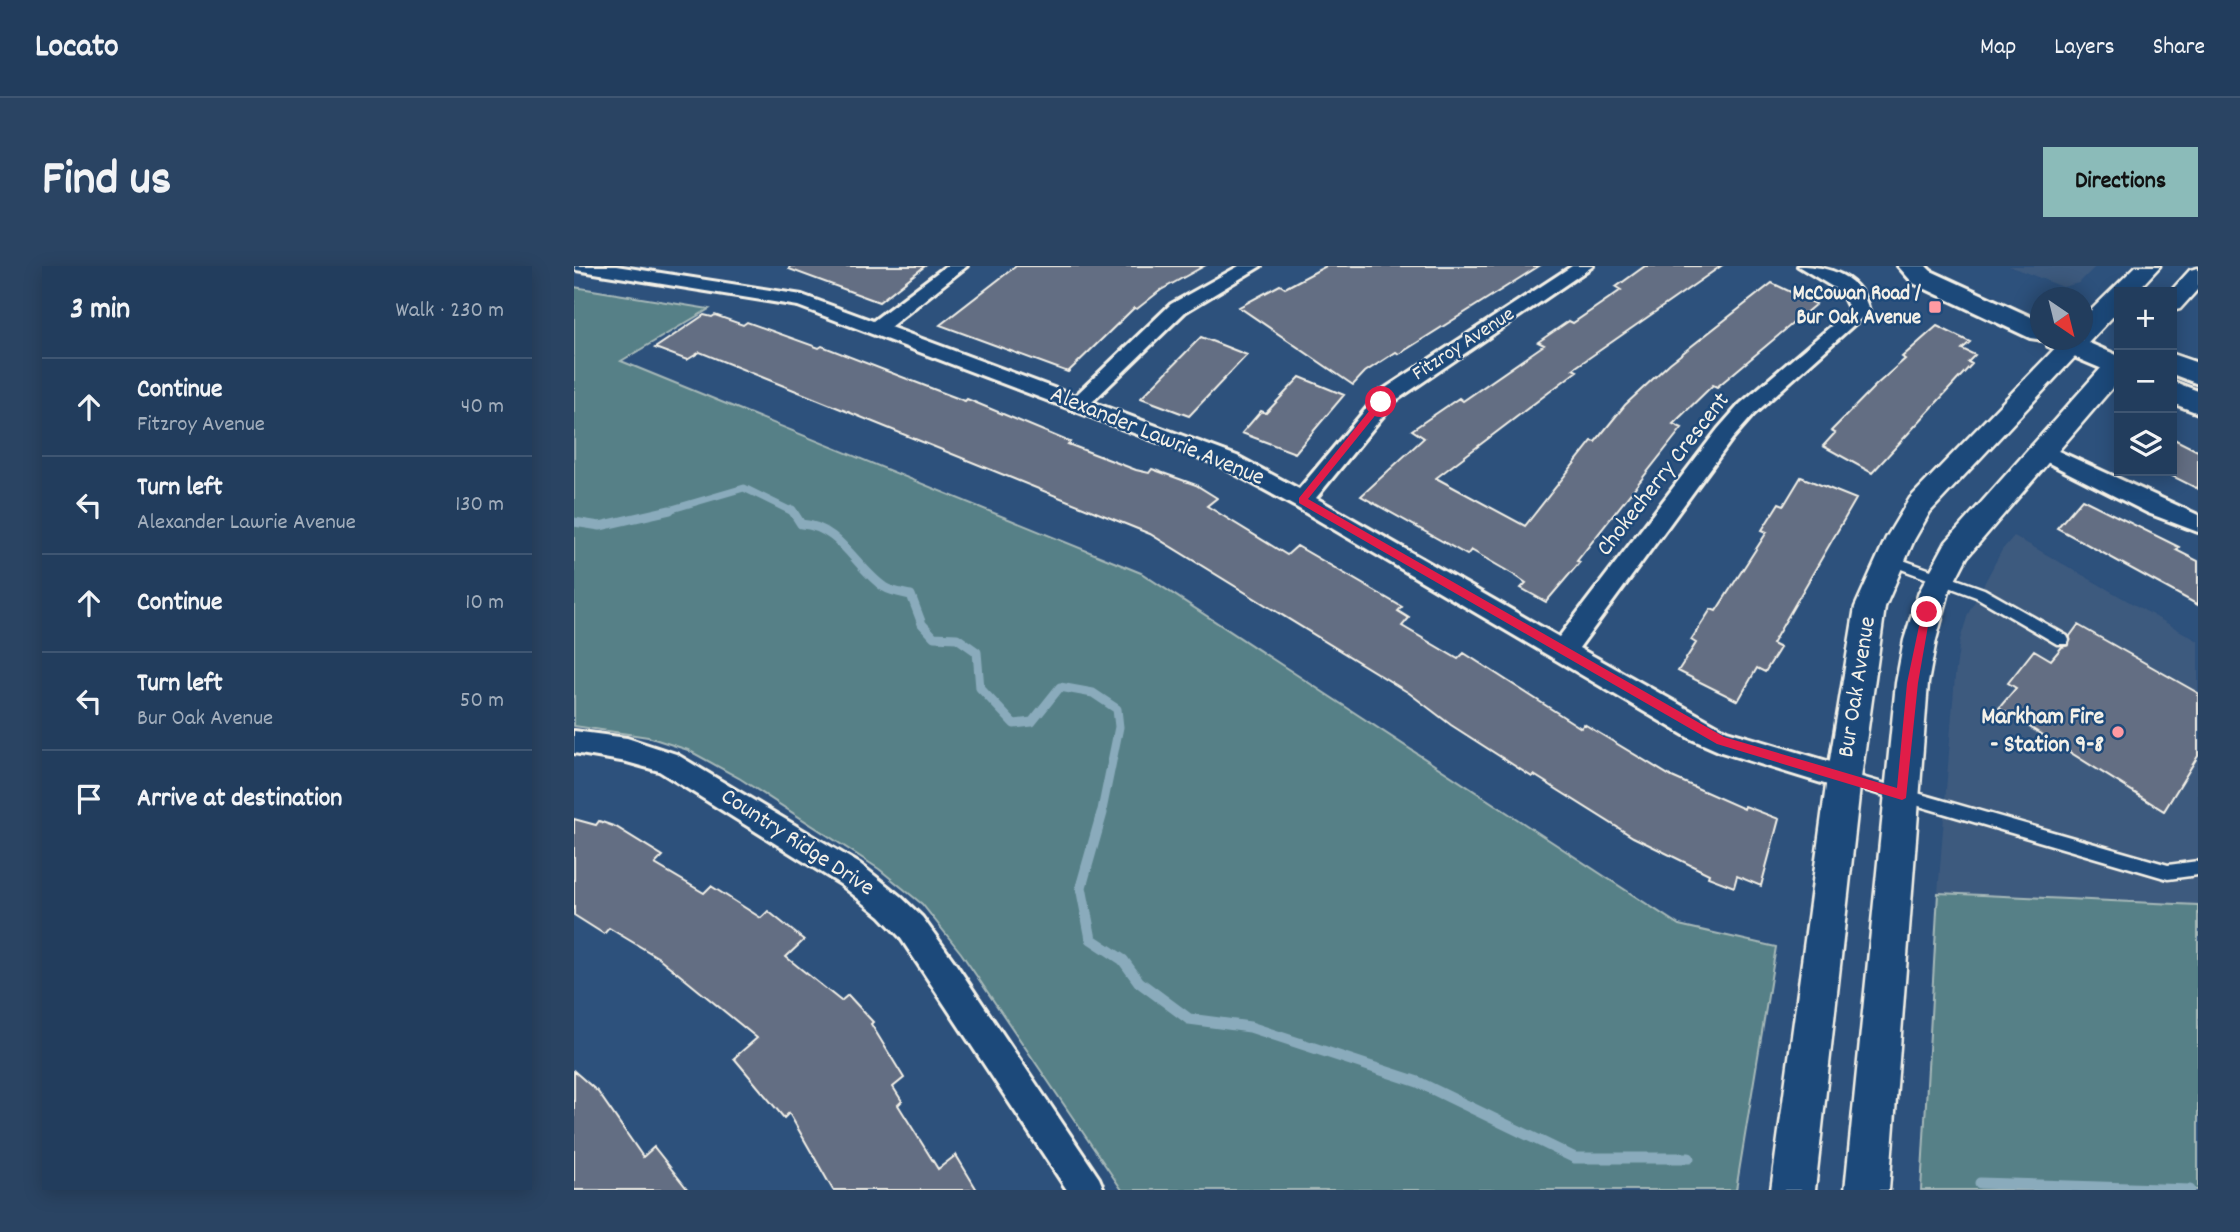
<!DOCTYPE html>
<meta charset="utf-8">
<style>
:root{--surface:#223d5d;--page:#2a4463;--text:#f1f3f6;--muted:#a2aebc;--line:#3f5672;--accent:#8bbbb9}
body{margin:0;font-family:Dekko,sans-serif;background:var(--page);color:var(--text)}
.controls{position:absolute;right:21px;top:21px;display:grid;overflow:hidden;border-radius:0px;box-shadow:0 4px 18px #0003}
.controls button{width:63px;height:63px;display:grid;place-items:center;padding:0;border:0;border-bottom:2px solid var(--line);background:var(--surface);color:var(--text);font:35px sans-serif}
.compass{position:absolute;left:1456px;top:21px;width:63px;height:63px;border-radius:50%;background:var(--surface);box-shadow:0 4px 18px #0003;rotate:145deg}
.stop{position:absolute;width:21px;height:21px;margin:-16px;border:5px solid #e11d48;border-radius:50%;background:#fff}
.stop.end{background:#e11d48;border-color:#fff;box-shadow:0 2px 7px #0008}
.list{margin:0;padding:0;list-style:none}
h2{display:flex;justify-content:space-between;align-items:center;height:91px;margin:0;padding:0 28px;font-size:30px}
h2 small{font-size:23px;font-weight:400;color:var(--muted)}
.list li{display:grid;grid-template-columns:46px 1fr auto;gap:21px;align-items:center;box-sizing:border-box;height:98px;padding:0 28px;border-top:2px solid var(--line)}
.list b{display:block;font-size:26px;white-space:nowrap}
.list p{margin:0;font-size:23px;white-space:nowrap;color:var(--muted)}
.list em{font-size:23px;font-style:normal;color:var(--muted)}
.icon{flex:none;width:38px;height:38px;fill:none;stroke:currentColor;stroke-width:2;stroke-linecap:round;stroke-linejoin:round}
.map{position:relative;flex:none;width:1624px;height:924px;overflow:hidden;border-radius:0px}
header{display:flex;align-items:center;gap:42px;box-sizing:border-box;height:98px;padding:0 35px;background:var(--surface);border-bottom:2px solid var(--line)}
header strong{font-size:33px}
nav{display:flex;gap:38px;margin-inline-start:auto;font-size:24px}
.intro{display:flex;align-items:center;justify-content:space-between;box-sizing:border-box;height:168px;padding:0 42px}
h1{margin:0;font-size:49px}
.button{padding:18px 32px;border-radius:0px;background:var(--accent);color:#111;font-size:24px;font-weight:700}
main{display:flex;gap:42px;padding:0 42px}
aside{flex:1;background:var(--surface);border-radius:0px;box-shadow:0 4px 18px #0003}
.map>svg:first-child{display:block}
.built{fill:#3d5a7e}
.green{fill:#578087;stroke:#a6b8b8;stroke-width:2}
.lines{fill:none;stroke-linecap:round;stroke-linejoin:round}
.stream-far2{stroke:#8aabbc;stroke-width:7}
.stream-far1{stroke:#8aabbc;stroke-width:9}
.stream{stroke:#8aabbc;stroke-width:11}
.building{fill:#636e83;stroke:#f4f1e8;stroke-width:2}
.service-casing{stroke:#f4f1e8;stroke-width:5}
.minor-casing{stroke:#f4f1e8;stroke-width:6}
.tertiary-casing{stroke:#f4f1e8;stroke-width:5}
.secondary-casing{stroke:#f4f1e8;stroke-width:6}
.service{fill:#1f4a7a;fill-rule:evenodd}
.minor{fill:#1f4a7a;fill-rule:evenodd}
.tertiary{fill:#1f4a7a;fill-rule:evenodd}
.secondary{fill:#1f4a7a;fill-rule:evenodd}
.route{fill:#e11d48}
.poi-dot{fill:#ff9aa2;stroke:#1f4a7a;stroke-width:2.5}
.labels{text-anchor:middle;dominant-baseline:central;stroke-width:5;stroke-linejoin:round;paint-order:stroke}
.far-poi-label{font-size:21px;font-weight:bold;fill:#f4f1e8;stroke:#1f4a7a;text-anchor:end}
.far-street-label{font-size:21px;fill:#f4f1e8;stroke:#1f4a7a}
.street-label{font-size:24px;fill:#f4f1e8;stroke:#1f4a7a}
.poi-label{font-size:24px;font-weight:bold;fill:#f4f1e8;stroke:#1f4a7a;text-anchor:end}
</style>
<header>
<strong>Locato</strong>
<nav><a>Map</a><a>Layers</a><a>Share</a></nav>
</header>
<div class="intro"><h1>Find us</h1><a class="button">Directions</a></div>
<main>
<aside>
<h2>3 min<small>Walk · 230 m</small></h2>
<ul class="list">
<li><svg class="icon" aria-label="ahead" viewBox="0 0 24 24"><path d="M12 20V5M6 11l6-6 6 6"/></svg><div><b>Continue</b><p>Fitzroy Avenue</p></div><em>40 m</em></li>
<li><svg class="icon" aria-label="left" viewBox="0 0 24 24"><path d="M17 20v-9H6M10 6l-5 5 5 5"/></svg><div><b>Turn left</b><p>Alexander Lawrie Avenue</p></div><em>130 m</em></li>
<li><svg class="icon" aria-label="ahead" viewBox="0 0 24 24"><path d="M12 20V5M6 11l6-6 6 6"/></svg><div><b>Continue</b></div><em>10 m</em></li>
<li><svg class="icon" aria-label="left" viewBox="0 0 24 24"><path d="M17 20v-9H6M10 6l-5 5 5 5"/></svg><div><b>Turn left</b><p>Bur Oak Avenue</p></div><em>50 m</em></li>
<li><svg class="icon" aria-label="arrive" viewBox="0 0 24 24"><path d="M6 21V4h12l-3 4 3 4H6"/></svg><div><b>Arrive at destination</b></div></li>
</ul>
</aside>
<div class="map">
<svg width="1624" height="924" viewBox="0 0 1624 924">
<rect width="100%" height="100%" fill="#2d517c"/>
<filter id="ink" filterUnits="userSpaceOnUse"><feTurbulence type="fractalNoise" baseFrequency=".0143" numOctaves="2"/><feDisplacementMap in="SourceGraphic" scale="14" xChannelSelector="R" yChannelSelector="G"/><feConvolveMatrix kernelMatrix="1 2 1 2 8 2 1 2 1" color-interpolation-filters="sRGB"/></filter>
<g filter="url(#ink)">
<path class="built" d="M 1435,0 L 1522,0 L 1505,17 L 1489,21 Z
M 1440,270 L 1624,375 L 1624,639 L 1364,627 L 1381,410 L 1386,374 L 1394,348 L 1428,284 Z"/>
<path class="green" d="M 0,21 L 135,43 L 47,95 L 567,307 L 1105,659 L 1202,681 L 1162,924 L 548,924 L 387,687 L 348,638 L 305,603 L 165,512 L 114,484 L 74,471 L 0,460 Z
M 1364,627 L 1624,639 L 1624,924 L 1347,924 Z"/>
<g class="lines">
<path class="stream-far2" d="M 88,246 L 170,222 L 219,246"/>
<path class="stream-far1" d="M 218,244 L 227,258 C 266,260 281,301 310,321 C 318,326 328,327 337,329 L 348,358 L 360,371 L 383,372 L 403,386 L 406,422 L 440,458 L 458,456 L 486,421 L 519,427 L 543,443 L 545,461 L 527,549
M 0,256 L 26,260 L 96,244"/>
<path class="stream" d="M 528,547 L 507,621 L 517,673 L 549,694 L 565,716 L 615,753 L 676,761 L 844,816 L 1001,892 L 1115,892
M 1406,917 L 1616,924"/>
</g>
<path class="building" d="M 216,0 L 351,0 L 305,36 L 215,3 Z
M 442,0 L 630,0 L 587,24 L 563,43 L 560,42 L 494,106 L 366,59 Z
M 752,0 L 965,0 L 825,88 L 822,86 L 791,106 L 779,119 L 665,41 L 706,19 L 711,22 Z
M 1071,0 L 1147,0 L 999,103 L 1003,105 L 862,212 L 951,260 L 1018,175 L 1021,176 L 1051,139 L 1096,97 L 1198,17 L 1242,38 L 1143,121 L 1139,119 L 1099,158 L 1108,162 L 1003,295 L 1006,296 L 972,336 L 947,322 L 952,317 L 942,310 L 897,284 L 893,289 L 787,230 L 850,172 L 838,164 L 885,132 L 889,135 L 970,79 L 964,76 L 995,55 L 999,57 L 1047,24 L 1042,21 Z
M 130,49 L 138,51 L 141,49 L 169,59 L 173,56 L 245,82 L 248,80 L 367,126 L 391,135 L 393,133 L 496,176 L 494,178 L 562,204 L 575,207 L 578,203 L 622,219 L 643,232 L 633,240 L 713,289 L 723,280 L 828,341 L 824,345 L 835,352 L 828,360 L 884,393 L 890,387 L 1007,462 L 1010,458 L 1098,511 L 1170,543 L 1171,540 L 1205,553 L 1187,620 L 1163,610 L 1160,621 L 1134,611 L 1135,608 L 1059,571 L 960,509 L 958,511 L 877,459 L 835,427 L 576,268 L 126,86 L 113,94 L 81,82 Z
M 1363,60 L 1396,76 L 1388,83 L 1401,89 L 1394,96 L 1398,98 L 1298,207 L 1249,180 L 1261,167 L 1257,165 L 1302,119 L 1331,93 L 1328,91 Z
M 627,71 L 673,89 L 615,150 L 567,132 Z
M 726,111 L 770,129 L 721,187 L 668,167 L 687,145 L 692,147 Z
M 1598,172 L 1624,185 L 1624,223 L 1598,210 Z
M 1227,211 L 1282,233 L 1198,378 L 1206,382 L 1191,406 L 1183,402 L 1164,435 L 1104,405 L 1122,377 L 1117,374 L 1137,343 L 1142,345 L 1193,266 L 1188,264 L 1205,237 L 1210,239 Z
M 1508,233 L 1605,281 L 1602,284 L 1624,295 L 1624,339 L 1483,262 Z
M 1504,359 L 1624,427 L 1624,490 L 1590,545 L 1425,442 L 1442,422 L 1434,417 L 1460,384 L 1477,394 L 1488,381 L 1495,379 L 1496,370 Z
M 0,553 L 22,559 L 25,555 L 42,561 L 89,590 L 81,598 L 130,627 L 137,620 L 187,652 L 194,645 L 230,674 L 212,691 L 267,735 L 274,729 L 299,756 L 297,758 L 330,812 L 319,821 L 328,835 L 324,839 L 364,903 L 382,889 L 403,924 L 259,924 L 215,847 L 210,852 L 160,792 L 183,772 L 85,692 L 35,662 L 30,668 L 0,649 Z
M 0,805 L 24,826 L 69,891 L 80,881 L 114,924 L 0,924 Z"/>
<g class="lines">
<defs>
<path id="service" d="M 1315,289 L 1410,323 L 1493,370 L 1495,374 L 1493,378 L 1483,378 L 1402,331 L 1311,297 L 1309,294 L 1311,291 Z
M 1270,506 L 1594,599 L 1624,595 L 1624,609 L 1594,613 L 1270,518 L 1265,517 L 1263,512 L 1265,507 Z"/>
<path id="minor" d="M 0,0 L 42,0 L 228,29 L 299,55 L 372,0 L 393,0 L 316,61 L 501,130 L 597,38 L 665,0 L 687,0 L 611,46 L 518,136 L 663,190 L 725,223 L 807,125 L 998,0 L 1019,0 L 821,135 L 742,232 L 985,371 L 1144,163 L 1166,138 L 1276,44 L 1267,26 L 1224,0 C 1256,0 1287,10 1295,45 L 1180,148 L 1158,173 L 1005,382 L 1153,465 L 1270,500 L 1280,504 L 1284,512 L 1280,520 L 1270,524 L 1147,486 L 1115,472 L 720,240 L 647,200 L 224,40 L 8,5 L 2,4 Z
M 1469,178 L 1624,249 L 1624,266 L 1574,247 L 1461,190 L 1458,185 L 1461,180 Z
M 0,465 L 53,472 L 102,488 L 286,598 L 326,630 L 348,651 L 379,694 L 525,912 L 530,924 L 493,924 L 326,671 L 306,650 L 266,618 L 85,505 L 53,496 L 0,487 Z"/>
<path id="tertiary" d="M 1562,0 L 1586,0 L 1562,26 L 1545,26 L 1545,44 L 1356,246 L 1340,274 L 1311,341 L 1287,512 L 1241,924 L 1197,924 L 1253,512 L 1281,341 L 1312,272 L 1336,232 L 1489,74 L 1508,74 L 1508,53 Z
M 1624,2 L 1624,23 L 1606,43 L 1598,45 L 1598,26 L 1596,26 L 1616,4 Z
M 1545,90 L 1545,114 L 1393,291 L 1375,326 L 1362,374 L 1354,417 L 1315,924 L 1271,924 L 1322,417 L 1330,374 L 1345,326 L 1372,276 L 1536,92 Z"/>
<path id="secondary" d="M 1324,0 L 1352,0 L 1357,5 L 1466,55 L 1466,74 L 1508,74 L 1545,90 L 1545,110 L 1474,80 L 1470,74 L 1456,72 L 1339,17 Z
M 1598,88 L 1624,97 L 1624,118 L 1598,108 Z
M 1598,115 L 1624,125 L 1624,147 L 1598,137 Z"/>
</defs>
<use href="#service" class="service-casing"/>
<use href="#minor" class="minor-casing"/>
<use href="#tertiary" class="tertiary-casing"/>
<use href="#secondary" class="secondary-casing"/>
<use href="#service" class="service"/>
<use href="#minor" class="minor"/>
<use href="#tertiary" class="tertiary"/>
<use href="#secondary" class="secondary"/>
</g>
</g>
<path class="route" d="M 804,134 L 812,136 L 734,233 L 1150,471 L 1323,522 L 1333,417 L 1348,346 L 1350,343 L 1357,343 L 1344,417 L 1332,532 L 1328,534 L 1143,478 L 725,237 L 725,232 Z"/>
<g class="poi-dot">
<rect x="1354" y="34" width="14" height="14" rx="3.5"/>
<circle cx="1544" cy="466" r="7"/>
</g>
<g class="labels">
<g class="far-poi-label">
<text x="1347" y="29">McCowan Road /<tspan x="1347" dy="24">Bur Oak Avenue</tspan></text>
</g>
<g class="far-street-label">
<text transform="translate(890 79) rotate(-33)">Fitzroy Avenue</text>
</g>
<g class="street-label">
<text transform="translate(583 171) rotate(22)">Alexander Lawrie Avenue</text>
<text transform="translate(1090 209) rotate(-52)">Chokecherry Crescent</text>
<text transform="translate(1284 421) rotate(-81)">Bur Oak Avenue</text>
<text transform="translate(223 577) rotate(33)">Country Ridge Drive</text>
</g>
<g class="poi-label">
<text x="1530" y="452">Markham Fire<tspan x="1530" dy="28">- Station 9-8</tspan></text>
</g>
</g>
</svg>
<div class="controls">
<button>+</button>
<button>−</button>
<button><svg class="icon" aria-label="layers" viewBox="0 0 24 24"><path d="M12 4l9 5-9 5-9-5zM3 14l9 5 9-5"/></svg></button>
</div>
<svg class="compass" viewBox="-18 -18 36 36"><path d="M0-13l5 13h-10z" fill="#e53935"/><path d="M0 13l5-13h-10z" fill="#a2aebc"/></svg>
<div class="stop" style="left:807px;top:136px"></div>
<div class="stop end" style="left:1353px;top:346px"></div>
</div>
</main>
